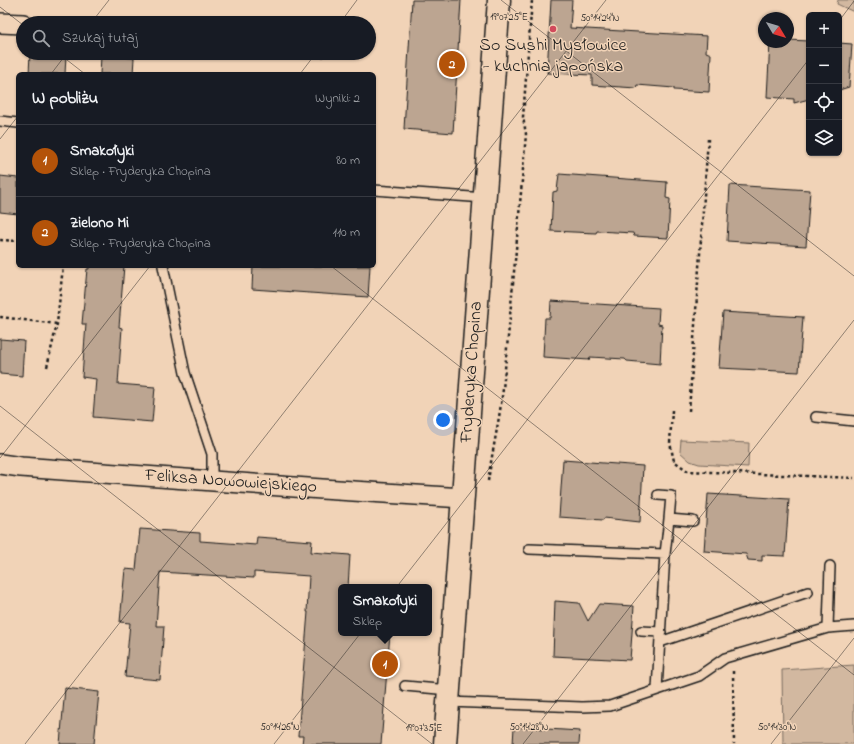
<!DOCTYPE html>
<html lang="pl">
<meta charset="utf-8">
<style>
:root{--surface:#171b24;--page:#242831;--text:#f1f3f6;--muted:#9ea1a6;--line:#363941;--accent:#b45309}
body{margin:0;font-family:"Indie Flower",sans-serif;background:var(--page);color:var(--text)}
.controls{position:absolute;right:12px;top:12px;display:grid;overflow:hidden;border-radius:6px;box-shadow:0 1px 3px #0004}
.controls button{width:36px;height:36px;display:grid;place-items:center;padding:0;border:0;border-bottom:1px solid var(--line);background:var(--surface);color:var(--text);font:20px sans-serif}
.compass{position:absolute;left:758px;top:12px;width:36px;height:36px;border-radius:50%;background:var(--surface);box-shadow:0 1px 3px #0004;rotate:128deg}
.you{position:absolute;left:443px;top:420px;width:14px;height:14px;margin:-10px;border:3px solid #fff;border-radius:50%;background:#1a73e8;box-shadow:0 0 0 6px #1a73e833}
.badge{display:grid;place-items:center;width:26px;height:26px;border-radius:50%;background:var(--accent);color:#fff;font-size:13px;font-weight:700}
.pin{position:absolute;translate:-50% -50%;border:2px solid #fff;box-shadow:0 1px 4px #0006}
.popup{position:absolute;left:338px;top:584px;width:94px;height:52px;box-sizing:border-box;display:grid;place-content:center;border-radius:6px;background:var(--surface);filter:drop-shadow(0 1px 3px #0005);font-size:13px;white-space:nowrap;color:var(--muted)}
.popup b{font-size:15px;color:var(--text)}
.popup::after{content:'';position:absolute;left:50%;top:100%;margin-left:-8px;border:8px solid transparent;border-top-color:var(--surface)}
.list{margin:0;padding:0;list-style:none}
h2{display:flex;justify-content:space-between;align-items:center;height:52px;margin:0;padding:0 16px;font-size:17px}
h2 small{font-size:13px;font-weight:400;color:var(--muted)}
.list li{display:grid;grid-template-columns:26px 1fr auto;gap:12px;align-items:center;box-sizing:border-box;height:72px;padding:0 16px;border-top:1px solid var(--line)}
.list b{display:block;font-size:15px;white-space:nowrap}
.list p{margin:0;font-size:13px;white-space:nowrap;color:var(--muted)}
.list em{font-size:13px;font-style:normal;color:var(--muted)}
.icon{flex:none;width:22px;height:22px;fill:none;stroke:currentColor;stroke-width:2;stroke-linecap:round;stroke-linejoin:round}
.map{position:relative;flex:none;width:854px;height:744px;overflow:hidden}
.search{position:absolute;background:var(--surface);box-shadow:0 1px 3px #0004;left:16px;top:16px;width:360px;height:44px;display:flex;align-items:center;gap:10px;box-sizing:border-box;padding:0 14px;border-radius:22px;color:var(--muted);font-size:15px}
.panel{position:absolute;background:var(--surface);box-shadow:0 1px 3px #0004;left:16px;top:72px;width:360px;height:196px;border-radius:6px}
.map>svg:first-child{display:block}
.green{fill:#d2b8a0;stroke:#776a5e}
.building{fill:#bca591;stroke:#1c1c1c}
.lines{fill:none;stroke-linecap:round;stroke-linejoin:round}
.lane-casing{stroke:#1c1c1c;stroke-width:12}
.street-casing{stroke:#1c1c1c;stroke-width:22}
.secondary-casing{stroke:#1c1c1c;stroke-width:25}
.path{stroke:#1c1c1c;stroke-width:2.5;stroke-dasharray:3 3;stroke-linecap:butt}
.lane{stroke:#f1d3b7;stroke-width:9}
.street{stroke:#f1d3b7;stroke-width:19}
.secondary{stroke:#f1d3b7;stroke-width:22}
.ticks{fill:none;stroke:#1c1c1c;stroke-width:1;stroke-opacity:0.45}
.poi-dot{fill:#d1495b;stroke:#f1d3b7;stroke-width:1.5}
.labels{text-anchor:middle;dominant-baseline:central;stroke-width:3;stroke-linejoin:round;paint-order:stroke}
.poi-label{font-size:18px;fill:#1c1c1c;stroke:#f1d3b7}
.street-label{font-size:18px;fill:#1c1c1c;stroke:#f1d3b7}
.ticks-label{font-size:10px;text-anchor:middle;fill:#1c1c1c;stroke:#f1d3b7;stroke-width:3;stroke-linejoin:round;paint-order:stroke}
</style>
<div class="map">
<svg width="854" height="744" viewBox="0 0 854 744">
<rect width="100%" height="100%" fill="#f1d3b7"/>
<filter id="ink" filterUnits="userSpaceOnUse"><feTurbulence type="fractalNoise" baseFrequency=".025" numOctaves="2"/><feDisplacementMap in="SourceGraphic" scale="8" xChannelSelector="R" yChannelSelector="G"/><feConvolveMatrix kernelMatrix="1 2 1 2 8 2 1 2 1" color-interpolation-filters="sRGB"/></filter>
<g filter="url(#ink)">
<path class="green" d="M 838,0 L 854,0 L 854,12 L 837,4 Z
M 681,440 L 749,443 L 748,467 L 699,464 L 690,461 L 680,452 Z
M 854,665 L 854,744 L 783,744 L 782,670 Z"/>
<path class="building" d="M 412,0 L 461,0 L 453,133 L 404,129 Z
M 551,0 L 572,0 L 570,28 L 707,36 L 706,52 L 711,54 L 709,92 L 674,90 L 674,88 L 637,85 L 636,88 L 592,85 L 592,75 L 547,73 Z
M 305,21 L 327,22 L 327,23 L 305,23 Z
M 788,40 L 809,41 L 809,99 L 794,103 L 794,99 L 767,97 L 770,42 L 788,42 Z
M 839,43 L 852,44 L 849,87 L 839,90 Z
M 30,53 L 66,55 L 65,74 L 29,74 Z
M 303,53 L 324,53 L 324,57 L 303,56 Z
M 101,56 L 134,58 L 133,74 L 100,74 Z
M 559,174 L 667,182 L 666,198 L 670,199 L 668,238 L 634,236 L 633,233 L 597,231 L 596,233 L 551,231 L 553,192 L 557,191 Z
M 0,176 L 18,178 L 18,214 L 0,212 Z
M 730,185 L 810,190 L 806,246 L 727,241 Z
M 89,266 L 124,266 L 119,327 L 122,328 L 118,384 L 155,387 L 152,422 L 93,417 L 96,379 L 82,377 L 86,324 L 82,324 L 87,269 L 89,269 Z
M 253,266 L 370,266 L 368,297 L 252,289 Z
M 551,301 L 659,308 L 658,324 L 662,325 L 660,364 L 627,361 L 625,359 L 590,357 L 589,360 L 543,357 L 545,318 L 550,318 Z
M 723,312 L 803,317 L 799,372 L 719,368 Z
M 0,339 L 24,341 L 22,376 L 0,374 Z
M 563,460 L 643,466 L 640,522 L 604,518 L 603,520 L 559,517 Z
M 708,494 L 789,499 L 785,556 L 762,555 L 762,561 L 748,560 L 746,554 L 704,551 Z
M 140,529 L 200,533 L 200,541 L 256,545 L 257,537 L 312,541 L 311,552 L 350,555 L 348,587 L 341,587 L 341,633 L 390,633 L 381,744 L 302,744 L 303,736 L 298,736 L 308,612 L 307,612 L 309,576 L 254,572 L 254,578 L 160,572 L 156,626 L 164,626 L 160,680 L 125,677 L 130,623 L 120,622 L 125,569 L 136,570 Z
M 555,601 L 579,603 L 588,621 L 599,604 L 634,606 L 630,660 L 553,656 Z
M 65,688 L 99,692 L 94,744 L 60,744 Z
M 514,727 L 580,731 L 579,744 L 513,744 Z"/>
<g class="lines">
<defs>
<path id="lane" d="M 0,121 L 18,123
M 374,190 L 485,198
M 163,266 L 185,373 L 212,454 L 212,481
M 816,417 L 854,421
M 658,495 L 671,496 L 669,519
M 529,549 L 665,554 L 657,689
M 665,554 L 669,519 L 693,521
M 828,628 L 830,566
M 641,631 L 661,632
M 660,642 L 808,592
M 405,686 L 449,690
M 448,702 L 582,707 L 610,706 L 699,676 L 725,658 L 828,628 L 854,626"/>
<path id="street" d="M 0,23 L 23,24
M 0,464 L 21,467 L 322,489 L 463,498"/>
<path id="secondary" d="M 445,744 L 499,0"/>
</defs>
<use href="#lane" class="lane-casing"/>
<use href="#street" class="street-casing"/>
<use href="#secondary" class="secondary-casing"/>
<path class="path" d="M 0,240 L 18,241
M 0,317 L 57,324
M 47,367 L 57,324 L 63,266
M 672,410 L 670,443 L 674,461 L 688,471 L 854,478
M 689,411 L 708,139
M 488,481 C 493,447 501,413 504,379 C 512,297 519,216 526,134 L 523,117 L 532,0
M 733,671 L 734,744"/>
<use href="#lane" class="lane"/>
<use href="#street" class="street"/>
<use href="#secondary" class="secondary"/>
</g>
</g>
<path class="ticks" d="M 501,0 L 854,276M 0,7 L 23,25M 839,21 L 854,1M 91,23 L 109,0M 340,23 L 357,0M 58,53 L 85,74M 51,74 L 67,53M 300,74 L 316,53M 0,139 L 18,116M 331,266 L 854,675M 0,406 L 432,744M 0,458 L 150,266M 25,744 L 606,0M 274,744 L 809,59M 523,744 L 854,320M 771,744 L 854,638"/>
<circle class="poi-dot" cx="553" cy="29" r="4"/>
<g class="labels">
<g class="poi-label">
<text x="553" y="46">So Sushi Mysłowice<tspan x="553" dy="21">- kuchnia japońska</tspan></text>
</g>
<g class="street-label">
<text transform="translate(472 372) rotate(-86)">Fryderyka Chopina</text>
<text transform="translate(231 482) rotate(4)">Feliksa Nowowiejskiego</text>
</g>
</g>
<g class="ticks-label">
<text x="509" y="20">19°07'25"E</text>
<text x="600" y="21">50°14'24"N</text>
<text x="280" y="730">50°14'26"N</text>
<text x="529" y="730">50°14'28"N</text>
<text x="777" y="730">50°14'30"N</text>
<text x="424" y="731">19°07'35"E</text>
</g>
</svg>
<div class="controls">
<button>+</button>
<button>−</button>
<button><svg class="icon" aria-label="locate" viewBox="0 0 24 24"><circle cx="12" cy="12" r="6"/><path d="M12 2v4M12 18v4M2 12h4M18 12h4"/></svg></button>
<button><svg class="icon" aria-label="layers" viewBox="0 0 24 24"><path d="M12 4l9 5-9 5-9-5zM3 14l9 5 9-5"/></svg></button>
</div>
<svg class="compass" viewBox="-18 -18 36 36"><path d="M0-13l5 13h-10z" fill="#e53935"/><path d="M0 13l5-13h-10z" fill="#9ea1a6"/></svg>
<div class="you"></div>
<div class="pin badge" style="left:385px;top:664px">1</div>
<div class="popup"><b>Smakołyki</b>Sklep</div>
<div class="pin badge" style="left:452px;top:64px">2</div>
<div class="search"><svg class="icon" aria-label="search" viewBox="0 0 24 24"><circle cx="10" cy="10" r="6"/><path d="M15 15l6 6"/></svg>Szukaj tutaj</div>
<section class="panel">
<h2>W pobliżu<small>Wyniki: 2</small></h2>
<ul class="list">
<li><span class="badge">1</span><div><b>Smakołyki</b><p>Sklep · Fryderyka Chopina</p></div><em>80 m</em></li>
<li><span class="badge">2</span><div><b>Zielono Mi</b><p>Sklep · Fryderyka Chopina</p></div><em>110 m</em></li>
</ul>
</section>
</div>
